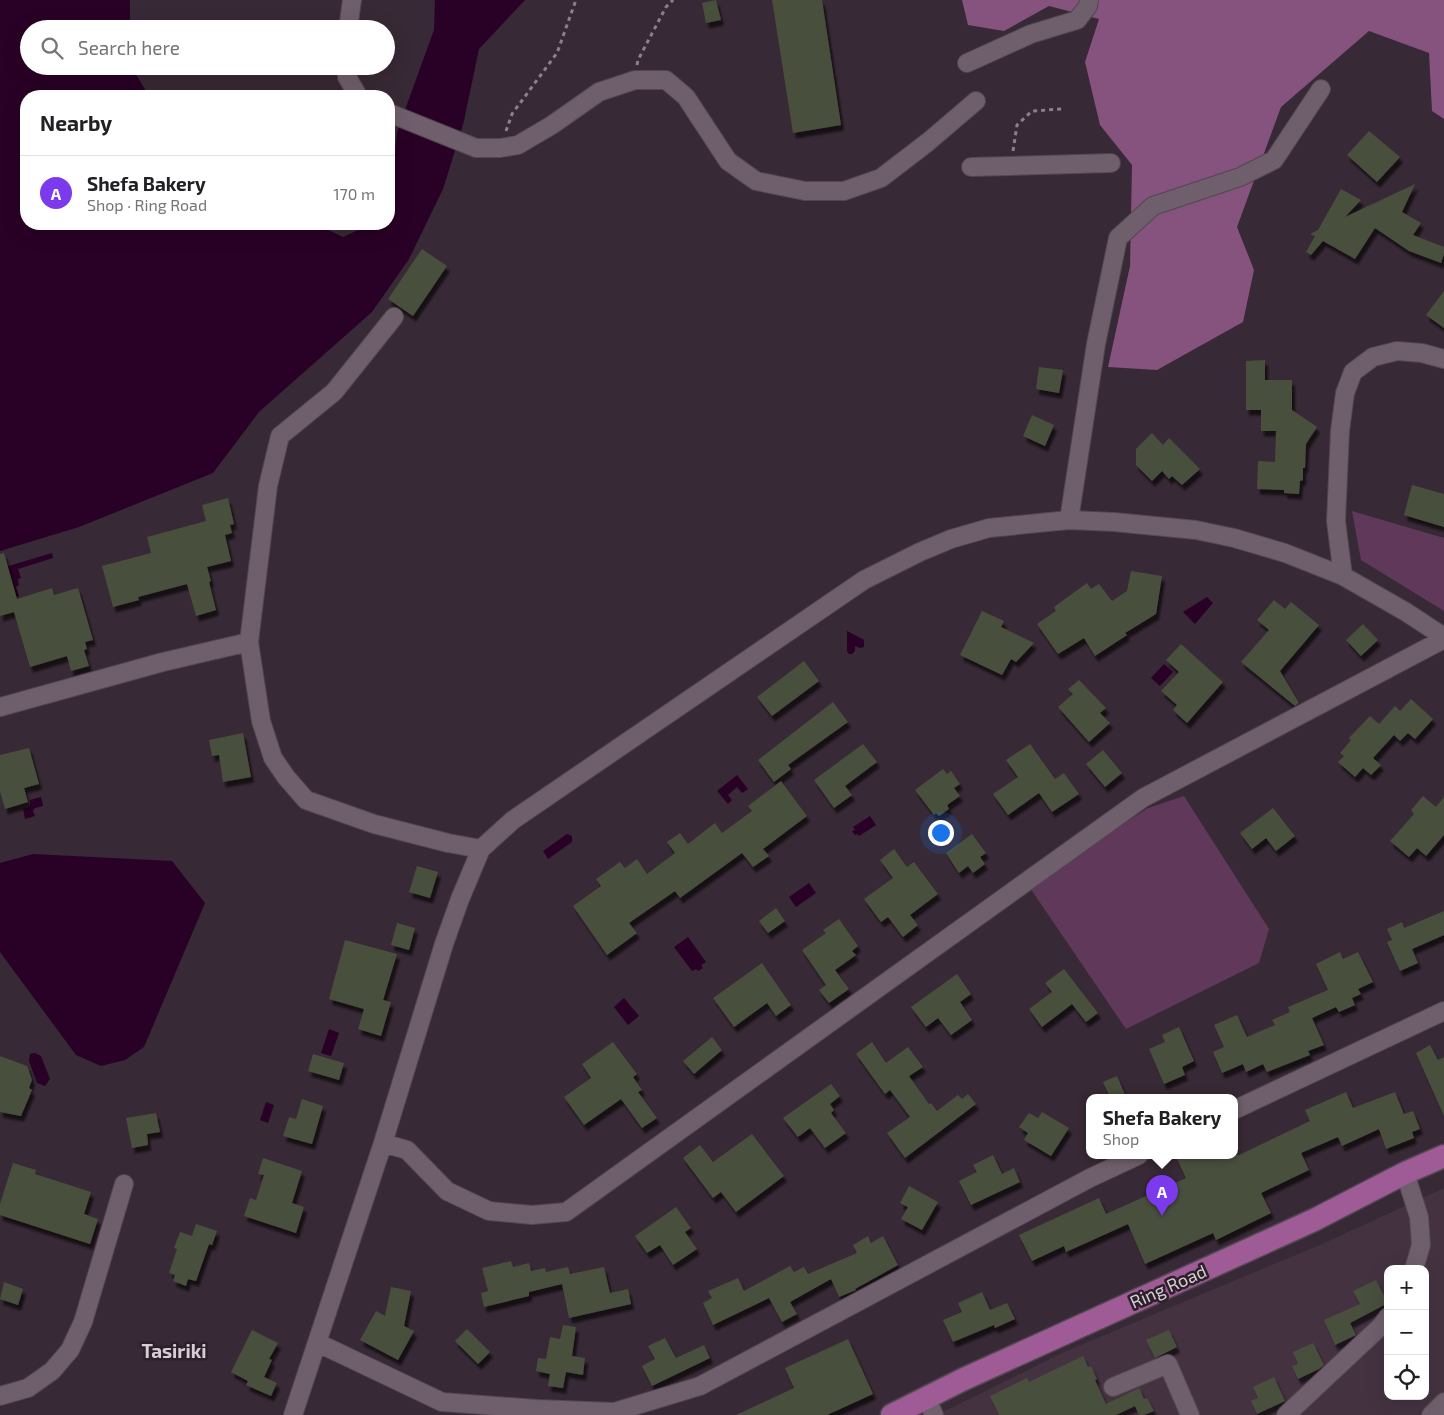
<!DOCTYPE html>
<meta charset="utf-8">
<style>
:root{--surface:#fff;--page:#f2f2f2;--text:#202124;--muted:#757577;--line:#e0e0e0;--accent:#7c3aed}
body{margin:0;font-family:"Exo 2",sans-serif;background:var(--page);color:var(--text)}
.controls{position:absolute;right:15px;bottom:15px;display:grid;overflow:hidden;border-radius:10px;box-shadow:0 5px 20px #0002}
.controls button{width:45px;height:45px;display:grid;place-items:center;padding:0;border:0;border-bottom:1px solid var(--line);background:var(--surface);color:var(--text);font:25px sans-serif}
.you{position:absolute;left:940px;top:832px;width:18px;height:18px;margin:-12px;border:4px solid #fff;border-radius:50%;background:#1a73e8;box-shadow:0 0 0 8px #1a73e833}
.badge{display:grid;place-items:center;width:32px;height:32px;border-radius:50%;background:var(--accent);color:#fff;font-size:16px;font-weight:700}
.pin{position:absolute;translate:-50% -41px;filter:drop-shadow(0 1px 2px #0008)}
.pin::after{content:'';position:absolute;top:26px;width:18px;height:15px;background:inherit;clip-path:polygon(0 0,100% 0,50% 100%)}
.popup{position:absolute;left:1086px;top:1094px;width:152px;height:65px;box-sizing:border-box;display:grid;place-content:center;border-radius:10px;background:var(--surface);filter:drop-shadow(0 1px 4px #0005);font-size:16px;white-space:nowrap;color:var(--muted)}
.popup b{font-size:19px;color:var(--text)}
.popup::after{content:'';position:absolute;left:50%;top:100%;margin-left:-10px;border:10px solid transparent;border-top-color:var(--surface)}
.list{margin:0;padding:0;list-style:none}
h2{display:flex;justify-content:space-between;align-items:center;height:65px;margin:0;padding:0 20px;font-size:21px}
h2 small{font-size:16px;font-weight:400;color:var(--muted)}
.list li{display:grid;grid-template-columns:32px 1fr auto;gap:15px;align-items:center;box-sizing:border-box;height:75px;padding:0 20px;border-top:1px solid var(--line)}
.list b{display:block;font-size:19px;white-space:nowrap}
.list p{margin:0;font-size:16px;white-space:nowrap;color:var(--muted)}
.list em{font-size:16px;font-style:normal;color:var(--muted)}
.icon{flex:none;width:28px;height:28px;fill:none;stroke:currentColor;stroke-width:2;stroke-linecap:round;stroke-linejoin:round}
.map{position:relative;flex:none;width:1444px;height:1415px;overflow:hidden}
.search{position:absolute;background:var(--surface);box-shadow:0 5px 20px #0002;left:20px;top:20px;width:375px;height:55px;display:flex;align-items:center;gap:12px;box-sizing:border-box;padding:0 18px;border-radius:28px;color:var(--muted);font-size:19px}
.panel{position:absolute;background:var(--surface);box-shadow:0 5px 20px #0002;left:20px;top:90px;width:375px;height:140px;border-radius:20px}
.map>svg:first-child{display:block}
.built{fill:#443241;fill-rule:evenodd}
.green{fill:#60395a}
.forest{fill:#86527e}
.water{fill:#290026}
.building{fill:#494f3e;filter:url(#shadow)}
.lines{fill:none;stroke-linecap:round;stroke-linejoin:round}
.minor-casing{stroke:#524750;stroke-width:20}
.major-casing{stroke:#524750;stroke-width:25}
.path{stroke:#8c808a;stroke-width:3;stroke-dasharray:4 4;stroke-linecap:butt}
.minor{stroke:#6f5f6c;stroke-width:18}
.major{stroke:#9e5b96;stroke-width:22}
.labels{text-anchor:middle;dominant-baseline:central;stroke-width:5;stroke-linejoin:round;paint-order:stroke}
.street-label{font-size:18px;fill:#d7ced5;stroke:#2d202b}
.neighbourhood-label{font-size:19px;font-weight:bold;fill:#d7ced5;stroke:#2d202b}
</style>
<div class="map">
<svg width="1444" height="1415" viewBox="0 0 1444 1415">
<defs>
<filter id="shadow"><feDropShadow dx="3" dy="5.5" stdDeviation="1" flood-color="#0009"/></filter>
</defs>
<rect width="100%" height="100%" fill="#372935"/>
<path class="built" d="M 1444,1188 L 1444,1415 L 937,1415 L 1064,1352 L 1322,1244 ZM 1388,1269 L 1425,1269 L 1425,1396 L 1388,1396 Z"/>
<path class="green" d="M 1352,511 L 1444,538 L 1444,611 L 1361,560 Z
M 1184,796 L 1269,929 L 1259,963 L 1126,1029 L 1028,885 L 1148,808 Z"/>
<path class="forest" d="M 962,0 L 1444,0 L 1444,119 L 1432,111 L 1429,53 L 1369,31 L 1281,107 L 1237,227 L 1254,270 L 1243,322 L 1157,370 L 1108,367 L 1130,266 L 1132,165 L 1100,125 L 1085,62 L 1099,19 L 1049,6 L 1004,31 L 968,25 Z"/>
<path class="water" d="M 0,0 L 130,0 L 130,29 L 29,29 L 29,66 L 131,66 L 149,96 L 26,96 L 26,224 L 316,224 L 343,237 L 371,224 L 389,224 L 389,186 L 392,175 L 397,132 L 434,30 L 435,0 L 525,0 L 479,49 L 463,125 L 443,189 L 409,259 L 372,312 L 259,412 L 213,473 L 79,527 L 0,551 Z
M 52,553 L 53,558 L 18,569 L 21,578 L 18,579 L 19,585 L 16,587 L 19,596 L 11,598 L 2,568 Z
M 1207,597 L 1213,603 L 1195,624 L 1183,612 Z
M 847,631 L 864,640 L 864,647 L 860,648 L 855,646 L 855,651 L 852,654 L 849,654 L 847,651 Z
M 1164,664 L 1173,672 L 1160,686 L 1151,678 Z
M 737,775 L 748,789 L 742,793 L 737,787 L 728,795 L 732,800 L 728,804 L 717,791 Z
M 41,797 L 43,806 L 35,808 L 33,811 L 35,816 L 25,819 L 23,809 L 30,807 L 30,800 Z
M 870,816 L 876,825 L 859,836 L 857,834 L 855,835 L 852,831 L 855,830 L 853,827 Z
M 567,834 L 572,836 L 572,842 L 548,859 L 543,851 Z
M 33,854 L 172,861 L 205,903 L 144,1047 L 125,1060 L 101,1066 L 76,1055 L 0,952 L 0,863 Z
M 809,883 L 816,893 L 796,907 L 789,897 Z
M 688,937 L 706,962 L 701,965 L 703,968 L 698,971 L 696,969 L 692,971 L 674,947 Z
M 624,998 L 639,1016 L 628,1025 L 614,1007 Z
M 329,1029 L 339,1033 L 331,1056 L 321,1053 Z
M 35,1053 L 41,1056 L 50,1079 L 45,1086 L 37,1083 L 29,1061 L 30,1054 Z
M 266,1102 L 274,1105 L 268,1123 L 260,1120 Z"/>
<path class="building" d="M 716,0 L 721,20 L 706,23 L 702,3 Z
M 772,0 L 822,0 L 841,125 L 793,133 Z
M 1369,131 L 1400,157 L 1377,182 L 1347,155 Z
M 1415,184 L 1402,212 L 1421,223 L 1413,235 L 1444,247 L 1444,254 L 1441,263 L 1409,251 L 1375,228 L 1355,259 L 1323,241 L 1311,255 L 1306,252 L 1315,236 L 1310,234 L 1318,230 L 1341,189 L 1361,200 L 1345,217 Z
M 422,249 L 447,266 L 413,316 L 388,299 Z
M 1444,291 L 1444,328 L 1426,315 Z
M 1265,360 L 1265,380 L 1292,380 L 1292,410 L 1317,427 L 1306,444 L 1305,468 L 1303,468 L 1303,480 L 1300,481 L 1299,494 L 1284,493 L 1284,490 L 1257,489 L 1258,461 L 1275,462 L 1276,431 L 1261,431 L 1261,410 L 1246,410 L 1246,361 Z
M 1039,367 L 1063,370 L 1059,393 L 1036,389 Z
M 1032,415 L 1054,425 L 1045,446 L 1023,436 Z
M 1152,433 L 1163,445 L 1169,438 L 1200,469 L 1182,485 L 1172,476 L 1169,479 L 1162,471 L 1152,481 L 1136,465 L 1136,449 Z
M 1412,485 L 1444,494 L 1444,527 L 1404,515 Z
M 228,498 L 234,524 L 230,525 L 232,533 L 225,535 L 231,561 L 207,567 L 211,581 L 209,582 L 216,610 L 196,616 L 187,584 L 138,597 L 139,600 L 113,607 L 102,566 L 151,553 L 147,537 L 206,521 L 202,505 Z
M 4,553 L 17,599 L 52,588 L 54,595 L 78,588 L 93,640 L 85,642 L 87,649 L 84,650 L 89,666 L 71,671 L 67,656 L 30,667 L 14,612 L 0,616 L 0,554 Z
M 1131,571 L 1162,576 L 1156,614 L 1125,633 L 1127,635 L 1095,656 L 1084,638 L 1058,654 L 1037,624 L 1056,611 L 1054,607 L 1087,583 L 1091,589 L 1099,584 L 1112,601 L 1127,591 Z
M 1274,600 L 1285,609 L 1291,602 L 1319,625 L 1280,671 L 1299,703 L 1295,706 L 1241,662 L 1269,630 L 1257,620 Z
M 982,611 L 1004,621 L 1001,627 L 1034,643 L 1016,662 L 1011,659 L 1002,675 L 960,655 Z
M 1363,624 L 1378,640 L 1361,656 L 1346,640 Z
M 1181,644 L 1223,682 L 1187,723 L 1173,710 L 1177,705 L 1161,691 L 1179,672 L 1166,660 Z
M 804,661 L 819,681 L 772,716 L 757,697 Z
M 1079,680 L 1106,708 L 1100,713 L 1110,723 L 1089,742 L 1058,707 L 1073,694 L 1068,689 Z
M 1411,699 L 1433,719 L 1415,739 L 1408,733 L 1400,741 L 1394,735 L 1373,758 L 1381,765 L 1371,775 L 1363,768 L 1355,777 L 1338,762 L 1344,756 L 1340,753 L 1351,740 L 1349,738 L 1370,716 L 1379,724 L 1395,706 L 1400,711 Z
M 833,702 L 848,722 L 788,765 L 791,769 L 774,782 L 758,760 Z
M 243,733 L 251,777 L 223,782 L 219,755 L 212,756 L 209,740 Z
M 863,744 L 877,762 L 845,786 L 852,795 L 834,808 L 814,780 Z
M 1030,744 L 1055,779 L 1064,773 L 1079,794 L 1052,812 L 1039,793 L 1008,815 L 993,794 L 1018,777 L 1006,760 Z
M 29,748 L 39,784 L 24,788 L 28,802 L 5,809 L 0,791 L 0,755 Z
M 1103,750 L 1122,773 L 1105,787 L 1086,764 Z
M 943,769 L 947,774 L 951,771 L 960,784 L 954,788 L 960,796 L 947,805 L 949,809 L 939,816 L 936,813 L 934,815 L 915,790 Z
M 781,781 L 807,816 L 763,849 L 769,856 L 753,867 L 742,853 L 680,898 L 675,891 L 629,923 L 637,933 L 607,955 L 573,906 L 601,886 L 596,879 L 620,862 L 625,868 L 637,859 L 647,874 L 675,853 L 667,842 L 680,833 L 688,844 L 715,823 L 722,833 L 752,811 L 748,806 Z
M 1423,796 L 1436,807 L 1444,797 L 1444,835 L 1426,856 L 1417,848 L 1409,857 L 1390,841 L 1414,814 L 1411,810 Z
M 1273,808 L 1295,836 L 1276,851 L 1266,838 L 1252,849 L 1240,833 Z
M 972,834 L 986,853 L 980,857 L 985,864 L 973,873 L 968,866 L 959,873 L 946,853 Z
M 894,849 L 907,867 L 914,862 L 938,894 L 910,915 L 918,925 L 903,937 L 888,917 L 881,922 L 864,899 L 893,878 L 880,860 Z
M 417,866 L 438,872 L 430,898 L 409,892 Z
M 776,908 L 785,921 L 768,933 L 759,921 Z
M 1444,911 L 1444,935 L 1412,949 L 1418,963 L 1400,971 L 1387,942 L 1392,940 L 1387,929 L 1402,922 L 1404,928 Z
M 839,919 L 858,946 L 852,951 L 856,955 L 835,970 L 849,989 L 829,1003 L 819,990 L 826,985 L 802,950 L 826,933 L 823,930 Z
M 397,923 L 415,928 L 409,950 L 391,945 Z
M 345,940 L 397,954 L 383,1000 L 391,1002 L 381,1036 L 358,1029 L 364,1009 L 329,999 Z
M 1340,952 L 1343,959 L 1358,952 L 1373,982 L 1358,989 L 1361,994 L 1352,998 L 1355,1005 L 1339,1012 L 1336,1007 L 1312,1018 L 1324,1045 L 1308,1051 L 1310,1055 L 1267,1072 L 1263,1064 L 1246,1072 L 1243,1064 L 1222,1073 L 1213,1052 L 1224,1047 L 1214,1025 L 1237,1015 L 1247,1037 L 1275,1025 L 1272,1020 L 1290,1012 L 1288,1007 L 1328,990 L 1316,964 Z
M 762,963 L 791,1005 L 776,1016 L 767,1003 L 734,1027 L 713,998 Z
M 1064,969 L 1098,1013 L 1086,1022 L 1072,1004 L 1042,1027 L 1029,1009 L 1052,992 L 1045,983 Z
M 957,974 L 971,994 L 960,1002 L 972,1020 L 951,1035 L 938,1018 L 926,1027 L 911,1007 Z
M 1179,1027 L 1194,1061 L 1182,1067 L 1185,1075 L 1164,1084 L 1149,1049 L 1165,1042 L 1162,1035 Z
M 712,1037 L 722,1050 L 694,1074 L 683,1061 Z
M 613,1042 L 637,1074 L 633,1077 L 642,1090 L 638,1092 L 657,1118 L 642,1128 L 621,1099 L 584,1125 L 564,1097 L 591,1078 L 582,1064 Z
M 872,1042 L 886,1063 L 908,1047 L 923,1067 L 909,1076 L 929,1104 L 931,1103 L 937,1111 L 958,1095 L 962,1099 L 968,1094 L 976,1104 L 905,1158 L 887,1133 L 910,1117 L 890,1090 L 885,1094 L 856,1054 Z
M 1430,1045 L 1438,1060 L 1444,1057 L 1444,1116 L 1416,1053 Z
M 313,1054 L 344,1063 L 339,1080 L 308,1071 Z
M 0,1056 L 27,1066 L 32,1080 L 29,1088 L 32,1090 L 21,1116 L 0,1112 Z
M 1117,1076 L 1126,1097 L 1110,1097 L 1103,1082 Z
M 831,1084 L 840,1096 L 830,1104 L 834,1110 L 831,1113 L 846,1133 L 825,1148 L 810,1128 L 798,1137 L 783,1118 Z
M 1346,1092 L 1353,1108 L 1395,1092 L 1404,1114 L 1413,1111 L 1420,1129 L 1412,1132 L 1414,1138 L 1386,1149 L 1379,1129 L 1342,1146 L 1338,1137 L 1301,1153 L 1309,1170 L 1261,1193 L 1271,1213 L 1216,1240 L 1213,1233 L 1145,1264 L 1128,1224 L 1066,1252 L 1064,1246 L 1032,1261 L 1019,1235 L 1099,1198 L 1106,1214 L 1186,1178 L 1175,1155 L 1239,1155 L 1310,1121 L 1305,1110 Z
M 302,1099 L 323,1106 L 312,1144 L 283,1136 L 289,1117 L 296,1119 Z
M 1042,1112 L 1069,1128 L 1051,1156 L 1024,1140 L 1028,1133 L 1019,1127 L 1029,1113 L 1038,1118 Z
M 156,1113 L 160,1132 L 147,1134 L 148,1145 L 132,1148 L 126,1118 Z
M 752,1134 L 784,1176 L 736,1212 L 721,1192 L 713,1198 L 683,1158 L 700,1145 L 713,1162 Z
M 993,1155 L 1002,1174 L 1014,1168 L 1020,1182 L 971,1205 L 959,1181 L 977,1172 L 973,1165 Z
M 263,1158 L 302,1171 L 292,1203 L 304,1207 L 296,1233 L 244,1216 L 250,1198 L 256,1200 L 264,1175 L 258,1174 Z
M 13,1163 L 36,1170 L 35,1174 L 91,1192 L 84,1214 L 98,1219 L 90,1244 L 0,1215 L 0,1204 Z
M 909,1186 L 938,1202 L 922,1230 L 901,1219 L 908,1207 L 900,1203 Z
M 676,1207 L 691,1228 L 685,1232 L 697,1249 L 673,1265 L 660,1245 L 647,1253 L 635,1236 Z
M 196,1224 L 217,1231 L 212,1245 L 209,1244 L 196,1281 L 188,1279 L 186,1286 L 173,1281 L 175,1275 L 169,1273 L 177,1249 L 174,1248 L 180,1232 L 192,1236 Z
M 868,1236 L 871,1243 L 883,1236 L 898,1265 L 855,1289 L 856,1290 L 839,1297 L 831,1279 L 790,1302 L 797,1314 L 782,1322 L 769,1298 L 713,1325 L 703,1303 L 712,1298 L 708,1291 L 738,1278 L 744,1291 L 790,1266 L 794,1272 L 804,1267 L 808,1274 L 857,1253 L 853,1245 Z
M 511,1261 L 513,1267 L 529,1263 L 531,1271 L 545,1268 L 546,1272 L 568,1267 L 570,1274 L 604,1267 L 610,1293 L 628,1289 L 631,1304 L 569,1318 L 562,1284 L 529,1292 L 529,1296 L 484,1307 L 481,1293 L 488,1291 L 482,1268 Z
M 1376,1280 L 1388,1303 L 1350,1323 L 1356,1335 L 1335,1345 L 1324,1320 L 1360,1304 L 1353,1291 Z
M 4,1282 L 23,1289 L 18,1305 L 0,1299 Z
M 391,1287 L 411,1291 L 404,1326 L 414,1331 L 398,1360 L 360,1340 L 376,1311 L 385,1316 Z
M 982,1292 L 990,1310 L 1007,1303 L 1015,1319 L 995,1328 L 994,1325 L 953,1342 L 943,1320 L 962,1312 L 958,1303 Z
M 563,1325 L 576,1327 L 572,1356 L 585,1358 L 583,1375 L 566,1372 L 563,1388 L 548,1386 L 550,1374 L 536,1371 L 538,1358 L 546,1359 L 550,1337 L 560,1339 Z
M 467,1329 L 490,1352 L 478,1364 L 455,1341 Z
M 252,1330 L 278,1343 L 269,1359 L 272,1360 L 264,1377 L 277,1383 L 271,1396 L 246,1385 L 248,1381 L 231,1372 Z
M 1169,1330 L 1177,1347 L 1155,1358 L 1146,1340 Z
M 665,1338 L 676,1358 L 704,1345 L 710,1358 L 652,1386 L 642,1366 L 655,1359 L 648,1346 Z
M 848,1339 L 873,1394 L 827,1415 L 736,1415 L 794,1388 L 785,1368 Z
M 1313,1343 L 1324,1365 L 1319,1369 L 1298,1379 L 1292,1366 L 1298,1364 L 1293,1352 Z
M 1083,1356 L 1088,1367 L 1091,1366 L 1097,1379 L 1095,1380 L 1106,1404 L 1139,1388 L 1144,1399 L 1147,1398 L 1154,1411 L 1144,1415 L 1139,1415 L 1135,1406 L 1116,1415 L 999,1415 L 990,1396 L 1027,1378 L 1029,1382 Z
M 1274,1377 L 1285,1401 L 1257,1414 L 1251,1401 L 1258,1398 L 1253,1387 Z"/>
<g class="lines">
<defs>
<path id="minor" d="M 348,29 L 352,0
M 967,63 L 1031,34 L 1077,20 L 1088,6 L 1089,0
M 346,66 L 347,77 L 358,96
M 389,113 L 476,148 L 500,148 L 518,145 L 552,125 L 599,92 L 635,80 L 666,80 L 686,97 L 728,161 L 756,181 L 805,191 L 844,191 L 881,178 L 928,142 L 976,101
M 971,167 L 1111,163
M 394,317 L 334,392 L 280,436 L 268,486 L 249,642 L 261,721 L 273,758 L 286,777 L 306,800 L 374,824 L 448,843 L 481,849
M 1069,520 L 1096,344 L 1118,238 L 1153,206 L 1240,177 L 1274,160 L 1321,89
M 1343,576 L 1336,521 L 1340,431 L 1345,393 L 1353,372 L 1373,357 L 1397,351 L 1422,353 L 1444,359
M 0,707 L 163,662 L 249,642
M 1234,1110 L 1444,1011
M 383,1143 L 407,1150 L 447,1191 L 489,1211 L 532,1215 L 566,1212 L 1143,798 L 1444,639
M 1405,1173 L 1419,1217 L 1421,1245 L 1414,1269
M 318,1343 L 442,1402 L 537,1409 L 614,1412 L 700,1386 L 1090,1178 L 1139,1155
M 1113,1387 L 1168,1364 L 1190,1415
M 0,1396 L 28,1388 L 52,1371 L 70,1350 L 83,1322 L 124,1184
M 927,1399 L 934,1415
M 293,1415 L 383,1143 L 444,944 L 460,899 L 481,849 L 513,820 L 864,580 L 920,552 L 951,539 L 989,528 L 1069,520 L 1114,522 L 1196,530 L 1234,538 L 1285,553 L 1343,576 L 1406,612 L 1444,637
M 1286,1415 L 1381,1326 L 1388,1317
M 1431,1415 L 1444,1402"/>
<path id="major" d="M 892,1415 L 964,1379 L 1314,1220 L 1405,1173 L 1444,1156"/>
</defs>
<use href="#minor" class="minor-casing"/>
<use href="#major" class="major-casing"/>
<path class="path" d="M 637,65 L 638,60 L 666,7 L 673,0
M 506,131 L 512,114 L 557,53 L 576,0
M 1013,151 L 1017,125 L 1032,111 L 1062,109"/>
<use href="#minor" class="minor"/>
<use href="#major" class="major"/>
</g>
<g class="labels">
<g class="street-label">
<text transform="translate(1168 1286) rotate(-24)">Ring Road</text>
</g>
<g class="neighbourhood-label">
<text x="174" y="1350">Tasiriki</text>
</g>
</g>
</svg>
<div class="controls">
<button>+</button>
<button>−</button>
<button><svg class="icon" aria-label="locate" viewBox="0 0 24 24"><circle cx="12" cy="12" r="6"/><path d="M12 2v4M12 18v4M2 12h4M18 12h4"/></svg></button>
</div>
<div class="you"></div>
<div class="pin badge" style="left:1162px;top:1216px">A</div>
<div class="popup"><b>Shefa Bakery</b>Shop</div>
<div class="search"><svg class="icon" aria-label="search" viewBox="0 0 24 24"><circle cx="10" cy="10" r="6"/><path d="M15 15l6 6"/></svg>Search here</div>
<section class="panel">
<h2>Nearby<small></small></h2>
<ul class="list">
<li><span class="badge">A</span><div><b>Shefa Bakery</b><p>Shop · Ring Road</p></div><em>170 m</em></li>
</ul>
</section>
</div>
